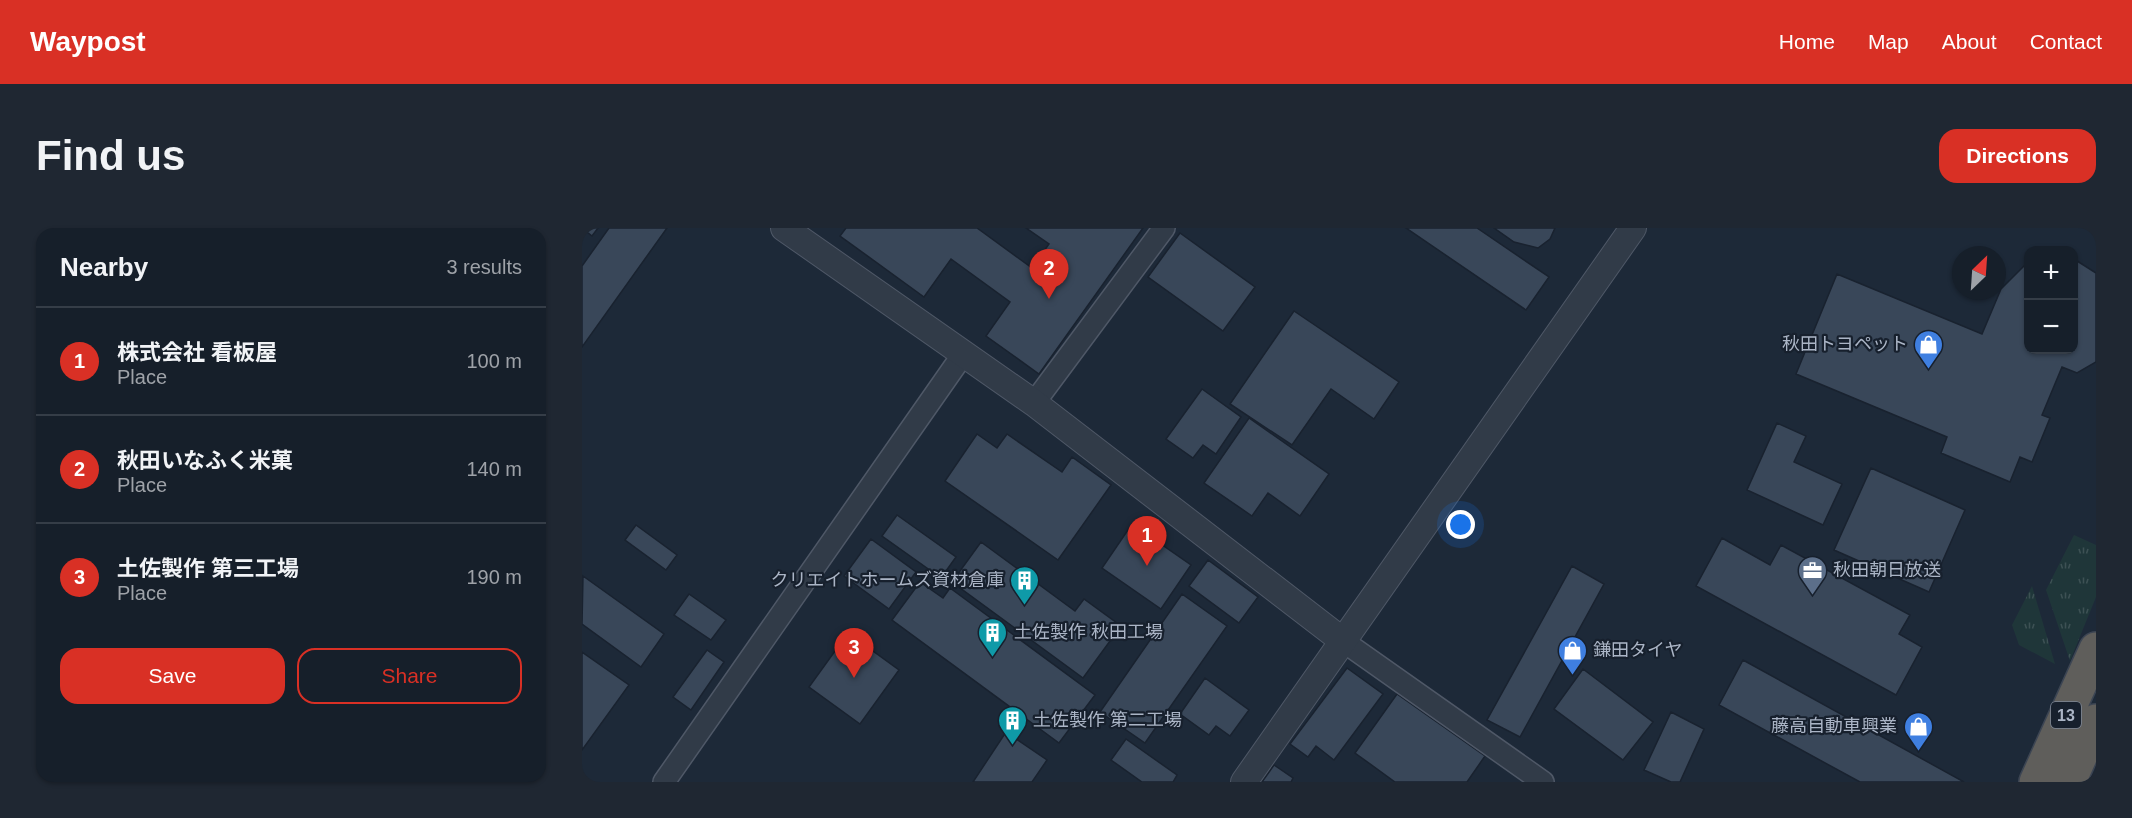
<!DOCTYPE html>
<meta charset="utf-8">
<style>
:root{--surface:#161f2a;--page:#1f2732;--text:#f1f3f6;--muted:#9ea2a8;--line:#353d47;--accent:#d93025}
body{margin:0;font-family:Arial,"Noto Sans JP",sans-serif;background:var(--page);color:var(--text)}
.controls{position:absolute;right:18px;top:18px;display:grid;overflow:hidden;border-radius:12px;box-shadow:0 2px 4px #0004}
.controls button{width:54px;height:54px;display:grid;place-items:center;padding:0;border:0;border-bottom:2px solid var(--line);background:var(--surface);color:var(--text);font:30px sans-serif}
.compass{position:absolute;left:1370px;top:18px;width:54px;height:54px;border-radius:50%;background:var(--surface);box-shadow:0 2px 4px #0004;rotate:25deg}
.you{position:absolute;left:879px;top:297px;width:21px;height:21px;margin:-15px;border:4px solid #fff;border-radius:50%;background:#1a73e8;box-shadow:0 0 0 9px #1a73e833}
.badge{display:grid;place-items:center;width:39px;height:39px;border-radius:50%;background:var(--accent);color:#fff;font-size:20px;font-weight:700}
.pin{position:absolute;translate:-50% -50px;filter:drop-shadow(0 2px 3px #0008)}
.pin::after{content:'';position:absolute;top:32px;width:21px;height:18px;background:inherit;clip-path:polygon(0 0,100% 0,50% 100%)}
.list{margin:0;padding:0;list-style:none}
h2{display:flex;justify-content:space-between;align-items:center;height:78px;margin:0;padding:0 24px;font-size:26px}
h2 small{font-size:20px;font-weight:400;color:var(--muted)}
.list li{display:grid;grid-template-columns:39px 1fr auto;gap:18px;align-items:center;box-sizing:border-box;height:108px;padding:0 24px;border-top:2px solid var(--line)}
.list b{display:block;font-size:22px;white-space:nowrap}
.list p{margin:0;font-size:20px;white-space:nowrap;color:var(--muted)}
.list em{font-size:20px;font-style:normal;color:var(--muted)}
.actions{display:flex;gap:12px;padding:18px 24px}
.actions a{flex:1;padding:14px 0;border:2px solid var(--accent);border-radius:18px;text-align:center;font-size:21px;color:var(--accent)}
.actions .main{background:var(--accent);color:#fff}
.map{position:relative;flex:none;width:1514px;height:554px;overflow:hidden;border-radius:18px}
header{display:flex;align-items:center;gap:36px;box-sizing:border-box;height:84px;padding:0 30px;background:var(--accent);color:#fff}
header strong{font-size:28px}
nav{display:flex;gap:33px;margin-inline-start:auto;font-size:21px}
.intro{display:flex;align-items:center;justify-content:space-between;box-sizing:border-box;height:144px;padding:0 36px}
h1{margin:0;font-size:42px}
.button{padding:15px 27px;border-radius:18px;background:var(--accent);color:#fff;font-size:21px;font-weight:700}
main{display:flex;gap:36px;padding:0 36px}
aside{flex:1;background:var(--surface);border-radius:18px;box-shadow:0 2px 4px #0004}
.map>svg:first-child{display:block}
.grass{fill:url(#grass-tufts)}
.building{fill:#394759;stroke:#19222f;stroke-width:1.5}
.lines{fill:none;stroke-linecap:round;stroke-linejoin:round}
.minor-casing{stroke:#4f5867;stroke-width:24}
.tertiary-casing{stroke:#4f5867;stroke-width:28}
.trunk-casing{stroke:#3c4553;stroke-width:36}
.minor{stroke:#313b48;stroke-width:21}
.tertiary{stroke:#313b48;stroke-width:26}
.trunk{stroke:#5f5e5b;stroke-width:33}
.labels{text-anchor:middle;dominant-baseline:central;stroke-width:4.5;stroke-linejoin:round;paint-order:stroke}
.shield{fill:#17202d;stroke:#7f8898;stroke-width:1.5}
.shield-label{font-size:16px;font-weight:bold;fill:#abb5c6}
.poi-label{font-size:18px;fill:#abb5c6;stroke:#17202d;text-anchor:start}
</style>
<header>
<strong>Waypost</strong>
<nav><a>Home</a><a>Map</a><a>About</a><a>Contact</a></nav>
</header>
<div class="intro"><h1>Find us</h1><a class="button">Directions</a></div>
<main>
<aside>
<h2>Nearby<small>3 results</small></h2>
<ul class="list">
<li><span class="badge">1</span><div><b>株式会社 看板屋</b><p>Place</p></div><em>100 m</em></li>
<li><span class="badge">2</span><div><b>秋田いなふく米菓</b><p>Place</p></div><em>140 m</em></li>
<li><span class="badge">3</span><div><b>土佐製作 第三工場</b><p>Place</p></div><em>190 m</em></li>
</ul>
<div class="actions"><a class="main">Save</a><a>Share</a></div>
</aside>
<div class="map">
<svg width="1514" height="554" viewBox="0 0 1514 554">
<defs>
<pattern id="grass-tufts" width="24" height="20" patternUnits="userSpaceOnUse" patternTransform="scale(1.5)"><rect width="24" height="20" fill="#1f3639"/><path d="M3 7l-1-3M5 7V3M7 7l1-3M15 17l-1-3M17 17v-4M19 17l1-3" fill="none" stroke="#3d5154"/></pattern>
</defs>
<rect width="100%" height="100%" fill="#1d2938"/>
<path class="grass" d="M 1492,307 L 1514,317 L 1514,369 L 1488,433 L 1464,362 Z
M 1450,358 L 1473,436 L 1437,417 L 1430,397 Z"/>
<path class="building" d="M 0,0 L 16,0 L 10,8 Z
M 27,0 L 85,0 L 0,119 L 0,38 Z
M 264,0 L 395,0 L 450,40 L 467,16 L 444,0 L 561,0 L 457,146 L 404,108 L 428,74 L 369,31 L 342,69 L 258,8 Z
M 824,0 L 895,0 L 967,49 L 944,82 Z
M 912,0 L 973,0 L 968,11 L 956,20 L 932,14 Z
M 598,5 L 673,59 L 641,103 L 566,49 Z
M 1492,31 L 1514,45 L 1514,134 L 1495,145 L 1480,139 L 1460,187 L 1468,190 L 1450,234 L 1438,229 L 1428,254 L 1359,225 L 1365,209 L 1214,146 L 1255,46 L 1400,106 L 1419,61 L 1446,34 L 1446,122 L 1492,122 Z
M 712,83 L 817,154 L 792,191 L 749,161 L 710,217 L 648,176 Z
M 620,161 L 659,189 L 634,226 L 621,217 L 611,230 L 584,211 Z
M 667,190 L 747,246 L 718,288 L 686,265 L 670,288 L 622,255 Z
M 1195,195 L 1224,208 L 1212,234 L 1260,256 L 1241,297 L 1165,262 Z
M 395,206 L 415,220 L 425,206 L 480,244 L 490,229 L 529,257 L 476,332 L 363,253 Z
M 1289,240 L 1383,282 L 1347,364 L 1252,322 Z
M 315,287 L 374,329 L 359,350 L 300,308 Z
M 550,296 L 609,337 L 579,381 L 520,340 Z
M 54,297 L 95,327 L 84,342 L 43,312 Z
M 1140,310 L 1188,337 L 1199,317 L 1328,387 L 1317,406 L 1340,419 L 1314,467 L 1114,358 Z
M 289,311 L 334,344 L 307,381 L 262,348 Z
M 399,314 L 493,383 L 502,371 L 539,398 L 501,450 L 370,354 Z
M 626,332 L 676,369 L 657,395 L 607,358 Z
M 990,338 L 1022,356 L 938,509 L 905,492 Z
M 1,348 L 82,406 L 59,439 L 0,396 Z
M 338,354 L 361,370 L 368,360 L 513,467 L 477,515 L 310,392 Z
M 107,366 L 144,392 L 129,412 L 92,387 Z
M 600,366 L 645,398 L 563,515 L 518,484 Z
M 266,405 L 317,442 L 278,496 L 227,459 Z
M 125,422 L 142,434 L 109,482 L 91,469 Z
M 0,424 L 47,457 L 0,522 Z
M 1161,432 L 1382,554 L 1278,554 L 1137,477 Z
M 765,440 L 801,466 L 752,532 L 734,518 L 726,529 L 708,516 Z
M 1001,441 L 1071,494 L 1041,532 L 972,481 Z
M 623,450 L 667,482 L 648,508 L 634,498 L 627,507 L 598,486 Z
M 815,466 L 903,528 L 885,554 L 813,554 L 773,525 Z
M 1089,484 L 1122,501 L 1098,554 L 1089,554 L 1062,542 Z
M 424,504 L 465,532 L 450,554 L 391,554 Z
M 544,511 L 595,547 L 591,554 L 560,554 L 529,532 Z
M 692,537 L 711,550 L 709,554 L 680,554 Z"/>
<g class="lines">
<defs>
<path id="minor" d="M 452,175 L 582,0
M 761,413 L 961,554
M 82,554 L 382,125"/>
<path id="tertiary" d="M 202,0 L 452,175 L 761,413
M 662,554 L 1051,0"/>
<path id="trunk" d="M 1454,554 L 1514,421
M 1487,554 L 1514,493"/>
</defs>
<use href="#minor" class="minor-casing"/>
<use href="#tertiary" class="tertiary-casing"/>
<use href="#trunk" class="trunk-casing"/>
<use href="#minor" class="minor"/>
<use href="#tertiary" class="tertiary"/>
<use href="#trunk" class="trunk"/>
</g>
<defs>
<symbol id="shop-pin" viewBox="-11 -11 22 30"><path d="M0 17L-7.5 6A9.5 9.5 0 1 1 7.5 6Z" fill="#3f7fe0" stroke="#17202d"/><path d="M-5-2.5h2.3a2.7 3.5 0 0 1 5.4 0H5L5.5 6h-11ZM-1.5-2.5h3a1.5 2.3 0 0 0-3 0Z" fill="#fff"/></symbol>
<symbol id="office-pin" viewBox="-11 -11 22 30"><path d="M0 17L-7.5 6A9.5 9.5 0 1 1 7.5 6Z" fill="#5c6f8a" stroke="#17202d"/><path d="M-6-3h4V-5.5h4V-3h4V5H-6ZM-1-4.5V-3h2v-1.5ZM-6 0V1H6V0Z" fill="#fff"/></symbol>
<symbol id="building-pin" viewBox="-11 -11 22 30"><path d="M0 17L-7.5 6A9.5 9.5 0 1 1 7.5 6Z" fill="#0f9aa8" stroke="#17202d"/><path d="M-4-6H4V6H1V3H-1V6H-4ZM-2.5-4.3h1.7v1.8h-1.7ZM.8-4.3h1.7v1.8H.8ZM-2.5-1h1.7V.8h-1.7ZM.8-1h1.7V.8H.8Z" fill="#fff"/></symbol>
</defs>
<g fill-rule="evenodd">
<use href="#shop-pin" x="1330" y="100" width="33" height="45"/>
<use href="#office-pin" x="1214" y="326" width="33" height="45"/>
<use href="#building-pin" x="426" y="336" width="33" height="45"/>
<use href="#building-pin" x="394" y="388" width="33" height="45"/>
<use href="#shop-pin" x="974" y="406" width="33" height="45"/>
<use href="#building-pin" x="414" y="476" width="33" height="45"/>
<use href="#shop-pin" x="1320" y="482" width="33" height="45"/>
</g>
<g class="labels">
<rect class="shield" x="1469" y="474" width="30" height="26" rx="4.5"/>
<g class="shield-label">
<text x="1484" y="487">13</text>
</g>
<g class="poi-label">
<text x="1326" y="116" text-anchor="end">秋田トヨペット</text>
<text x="1251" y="342">秋田朝日放送</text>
<text x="422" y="352" text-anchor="end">クリエイトホームズ資材倉庫</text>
<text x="432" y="404">土佐製作 秋田工場</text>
<text x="1011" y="422">鎌田タイヤ</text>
<text x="451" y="492">土佐製作 第二工場</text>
<text x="1315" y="498" text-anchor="end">藤高自動車興業</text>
</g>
</g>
</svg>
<div class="controls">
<button>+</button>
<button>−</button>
</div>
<svg class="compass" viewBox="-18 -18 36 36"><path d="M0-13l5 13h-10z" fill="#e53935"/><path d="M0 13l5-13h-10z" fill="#9ea2a8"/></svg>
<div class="you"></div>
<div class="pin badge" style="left:565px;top:338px">1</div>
<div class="pin badge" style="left:467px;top:71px">2</div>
<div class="pin badge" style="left:272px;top:450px">3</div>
</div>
</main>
